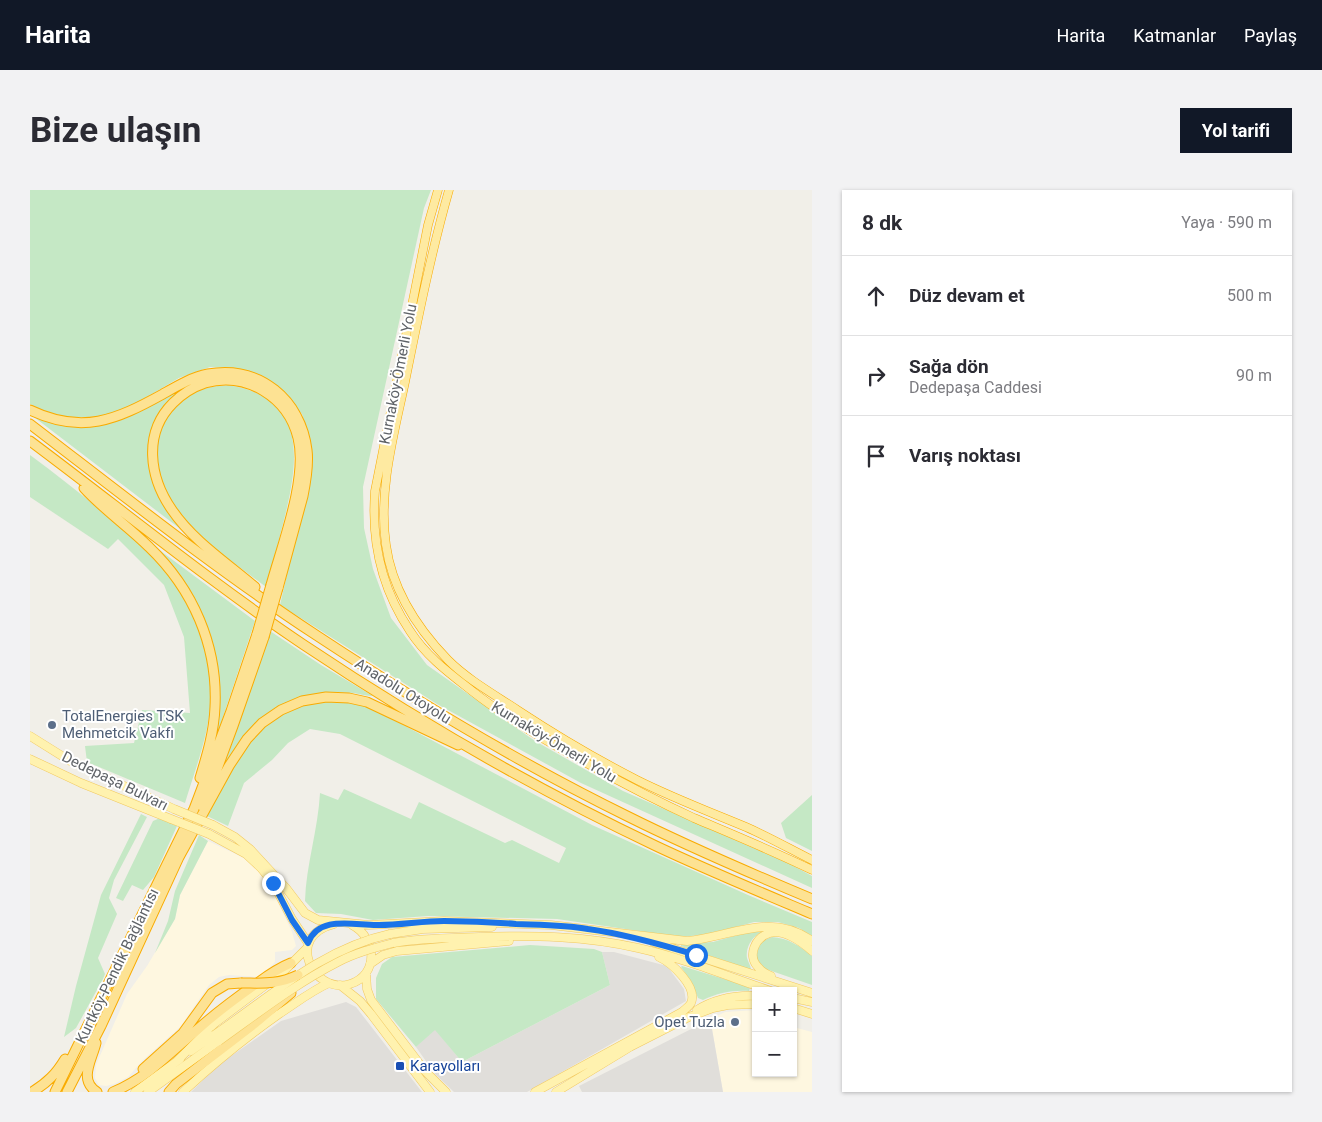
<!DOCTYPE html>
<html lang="tr">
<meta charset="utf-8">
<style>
:root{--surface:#fff;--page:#f2f2f3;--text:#2b2b33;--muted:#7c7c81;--line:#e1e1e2;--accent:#111827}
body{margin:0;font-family:Roboto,sans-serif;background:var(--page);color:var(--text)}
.controls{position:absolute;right:15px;bottom:15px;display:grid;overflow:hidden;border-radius:0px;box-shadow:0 1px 4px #0004}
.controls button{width:45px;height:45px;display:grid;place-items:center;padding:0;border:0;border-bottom:1px solid var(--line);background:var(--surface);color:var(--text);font:25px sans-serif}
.stop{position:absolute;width:15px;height:15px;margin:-11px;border:4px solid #1a73e8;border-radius:50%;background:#fff}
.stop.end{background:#1a73e8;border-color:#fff;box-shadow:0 1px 5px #0008}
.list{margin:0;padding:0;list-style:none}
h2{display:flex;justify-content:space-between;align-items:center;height:65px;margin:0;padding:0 20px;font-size:21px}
h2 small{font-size:16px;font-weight:400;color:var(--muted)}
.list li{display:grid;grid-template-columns:32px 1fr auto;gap:15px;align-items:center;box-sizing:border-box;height:80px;padding:0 20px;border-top:1px solid var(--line)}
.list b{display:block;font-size:19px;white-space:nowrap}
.list p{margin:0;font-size:16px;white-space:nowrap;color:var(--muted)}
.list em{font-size:16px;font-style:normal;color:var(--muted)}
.icon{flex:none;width:28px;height:28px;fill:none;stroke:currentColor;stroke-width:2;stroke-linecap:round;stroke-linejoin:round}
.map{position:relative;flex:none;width:782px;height:902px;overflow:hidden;border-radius:0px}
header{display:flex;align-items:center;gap:30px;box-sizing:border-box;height:70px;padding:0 25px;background:var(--accent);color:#fff}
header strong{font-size:24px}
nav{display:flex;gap:28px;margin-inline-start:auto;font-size:18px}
.intro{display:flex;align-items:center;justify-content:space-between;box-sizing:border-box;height:120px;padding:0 30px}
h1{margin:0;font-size:35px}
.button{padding:12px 22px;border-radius:0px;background:var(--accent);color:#fff;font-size:18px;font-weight:700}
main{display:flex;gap:30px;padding:0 30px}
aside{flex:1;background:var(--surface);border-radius:0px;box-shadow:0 1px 4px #0004}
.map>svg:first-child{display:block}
.commercial{fill:#fef7e0}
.industrial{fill:#e0deda}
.green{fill:#c5e8c5}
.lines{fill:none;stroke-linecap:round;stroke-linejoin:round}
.primary-casing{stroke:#f2c960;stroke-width:9}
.trunk-casing{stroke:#f9ab00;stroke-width:9}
.motorway-casing{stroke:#f9ab00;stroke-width:11}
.primary{stroke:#fff2af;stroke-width:8}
.trunk{stroke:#feeaa1;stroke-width:8}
.motorway{stroke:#fde293;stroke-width:9}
.primary-bridge-casing{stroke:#f2c960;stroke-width:9;stroke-linecap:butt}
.motorway-bridge-casing{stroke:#f9ab00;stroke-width:11;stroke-linecap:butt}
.primary-bridge{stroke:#fff2af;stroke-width:8}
.motorway-bridge{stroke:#fde293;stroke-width:9}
.route{stroke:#1a73e8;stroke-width:6}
.service-dot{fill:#5c6f8a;stroke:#fff;stroke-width:2}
.transit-dot{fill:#1a4fb4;stroke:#fff;stroke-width:2}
.labels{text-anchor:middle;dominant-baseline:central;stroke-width:4;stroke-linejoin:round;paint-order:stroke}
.street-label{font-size:15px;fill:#5f6368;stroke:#fff}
.service-label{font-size:15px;fill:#4e5e75;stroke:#fff;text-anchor:start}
.transit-label{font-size:15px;fill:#164399;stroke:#fff;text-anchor:start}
</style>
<header>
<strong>Harita</strong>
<nav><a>Harita</a><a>Katmanlar</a><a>Paylaş</a></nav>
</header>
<div class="intro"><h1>Bize ulaşın</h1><a class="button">Yol tarifi</a></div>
<main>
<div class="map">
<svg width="782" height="902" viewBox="0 0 782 902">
<rect width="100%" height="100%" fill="#f1efe8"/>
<path class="commercial" d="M 178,651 L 212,667 L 229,679 L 240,696 L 262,742 L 266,756 L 262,760 L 245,762 L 245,772 L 230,787 L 199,785 L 189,787 L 179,795 L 150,837 L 113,870 L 98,887 L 84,894 L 76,896 L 69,895 L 65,888 L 66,875 L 97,804 L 117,776 L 145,729 L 150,705 Z
M 726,820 L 726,883 L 763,883 L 763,837 L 782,842 L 782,902 L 693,902 L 682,839 L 669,835 L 695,822 Z"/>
<path class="industrial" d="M 572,762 L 584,762 L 637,776 L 654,799 L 656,811 L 497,902 L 424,902 L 405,884 L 386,857 L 405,839 L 432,872 L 580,795 Z
M 316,812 L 326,817 L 392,902 L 161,902 L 187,876 L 251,831 Z
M 669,835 L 682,839 L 693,902 L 552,902 L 549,896 Z"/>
<path class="green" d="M 0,0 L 401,0 L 394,18 L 333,297 L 334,338 L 343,379 L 361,428 L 397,475 L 505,551 L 593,601 L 762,675 L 782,686 L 782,698 L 551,593 L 407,514 L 250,415 L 277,296 L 280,255 L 272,224 L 245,194 L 209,179 L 180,177 L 149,188 L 100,217 L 73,226 L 43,228 L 11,221 L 0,214 Z
M 198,195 C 275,207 270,265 255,326 C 249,350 243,373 236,397 C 198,368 149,338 133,292 L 131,291 C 129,283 125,273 125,264 C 125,239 143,212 167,201 C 176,197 187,196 198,195 Z
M 154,197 L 137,215 L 119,271 L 157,344 L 0,224 L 52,236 Z
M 0,265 C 25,283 48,302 72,321 C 85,332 100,343 113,355 C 158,398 185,455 180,518 C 177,550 164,583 155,613 L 57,572 L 55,556 L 104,553 L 112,520 L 160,523 L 154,447 L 134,395 L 88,349 L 78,359 L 0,307 Z
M 124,356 L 225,431 L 179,569 L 185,472 L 144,379 Z
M 240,441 L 291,475 L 343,506 C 337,506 330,504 324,503 C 300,501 284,504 263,510 L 197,571 L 196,570 Z
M 301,511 L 320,512 L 341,518 L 562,635 L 718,705 L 782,732 L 782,746 L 769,738 L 748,732 L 724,732 L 682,744 L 650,747 L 527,729 L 398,726 L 343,730 L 311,724 L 286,723 L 275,711 C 276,675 288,640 290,603 L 308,610 L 314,599 L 381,629 L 389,612 L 475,653 L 482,650 L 529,673 L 536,658 L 310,544 L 280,539 L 258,553 L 242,570 L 214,593 L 198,636 L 177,626 C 197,588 215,540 256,520 C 270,513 286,512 301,511 Z
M 782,605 L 782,661 L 756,648 L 751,633 Z
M 111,624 L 117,627 L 84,690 L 79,708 L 87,724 L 68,768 L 75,784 L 73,789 L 46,838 L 34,847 L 46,796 L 71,705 Z
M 130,628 L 147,636 L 124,687 L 113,700 L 102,695 L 93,711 L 86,708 L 123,631 Z
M 169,645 L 178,651 L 150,705 L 145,729 L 125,763 L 138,731 L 145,701 Z
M 725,740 L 737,740 C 725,743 715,755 717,768 C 718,772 721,776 721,780 L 651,756 L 651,754 L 683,752 Z
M 742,747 C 758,748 770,756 782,766 L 782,795 L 733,778 L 726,769 C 728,757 729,751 742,747 Z
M 500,755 L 564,759 L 572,762 L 580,795 L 432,872 L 405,840 L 386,857 L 346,809 L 346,788 L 352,774 L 362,767 Z
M 652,776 L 720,797 L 719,801 C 702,800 688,803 673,810 L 668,808 L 661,791 L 651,777 Z"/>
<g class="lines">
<defs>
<path id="primary" d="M 0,546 L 40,571 L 144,619
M 0,569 L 51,593 L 141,629
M 183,635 L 205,647 L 220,659 L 256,698 L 275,723 L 288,730 L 339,735 L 414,731 L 521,735 L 657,751 C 701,747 741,721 782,751
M 179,644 L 216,664 L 231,678 L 243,693 L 262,729 L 278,753
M 304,734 C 254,746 283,805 320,794 C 349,785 347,748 322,735
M 360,744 L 393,739 L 462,737
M 623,752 L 782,803
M 363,753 C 391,748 420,748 449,747 C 503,745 555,746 608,758 C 653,768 697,786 741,801
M 340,774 L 353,765 L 367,761 L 479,751
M 336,783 L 337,799 L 341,810 L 395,881 L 416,902
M 741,786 C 736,784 731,781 728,777 C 717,766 725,747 740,743 C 754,739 772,752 782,761
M 310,795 L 330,811 L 341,824 L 400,902
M 763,808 L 782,812
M 763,818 L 782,824
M 667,820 C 685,809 705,805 726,806
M 161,861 L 184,845
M 146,872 L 185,833 L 253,782 L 277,758
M 105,902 L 150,869
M 118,902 L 189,851
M 153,902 C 183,874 215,848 249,824 C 266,813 281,801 299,793
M 505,902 L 652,822 C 655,819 659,817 661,813 C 668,797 642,773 629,767
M 526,902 L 600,857 L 659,827 L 683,818 L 698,815 L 726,814"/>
<path id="trunk" d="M 408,0 L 398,35 L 345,301 C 341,352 351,398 380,441 C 396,466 419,483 442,501 C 479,530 519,553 560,575 C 594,594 629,612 664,628 C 704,645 743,661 782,680
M 419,0 C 401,63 388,128 375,192 C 364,244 348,301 356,355 C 362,399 388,439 418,470 C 438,490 465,505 489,521 C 527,546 566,569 607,590 C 643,608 680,622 716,637 C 739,647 760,659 782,670"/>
<path id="motorway" d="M 0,220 C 52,245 86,230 133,204 C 147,196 162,187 178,184 C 230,175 271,210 277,260 C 279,275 276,291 273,306 L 248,398
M 0,234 C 94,306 187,380 286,445 C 386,511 489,573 597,626 C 657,656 720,683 782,709
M 0,251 C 91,319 179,391 274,455 C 386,530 504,598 626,656 C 677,680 730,702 782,724
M 54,298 C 74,320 98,336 119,357 C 163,399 188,456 185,517 C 184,542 177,565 170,588
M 225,397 C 197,373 163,351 142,320 C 119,287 113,243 143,213 C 152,204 163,197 175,193 C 216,181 258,207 268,248 C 278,288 252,355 241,395
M 173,617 L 203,536 L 234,447
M 66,853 C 62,870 48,890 67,902
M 113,879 L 153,843 L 182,803 L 197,794 L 211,793
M 2,902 C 17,893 26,884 35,869
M 25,902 L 164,619 L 201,521 L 227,444
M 37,902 L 71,836 L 149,667 L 199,576 L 217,549 L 232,533 L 251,520 L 272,511 L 296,507 L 319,508 L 337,512 L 428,555
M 83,902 C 117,888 141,862 168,839 C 186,823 206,808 226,794 C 237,786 248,778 261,773
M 139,902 L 146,894 L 224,834 L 261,803"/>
</defs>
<use href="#primary" class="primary-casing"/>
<use href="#trunk" class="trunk-casing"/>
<use href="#motorway" class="motorway-casing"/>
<use href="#primary" class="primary"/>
<use href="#trunk" class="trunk"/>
<use href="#motorway" class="motorway"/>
<defs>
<path id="primary-bridge" d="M 144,619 L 183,635
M 141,629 L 179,644
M 184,845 C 240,807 291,759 360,744
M 189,851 C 227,824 265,794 308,772 C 325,763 344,758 363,753"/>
<path id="motorway-bridge" d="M 227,444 L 241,395
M 234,447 L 248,398
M 211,793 C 233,793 247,795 268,785"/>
</defs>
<use href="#primary-bridge" class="primary-bridge-casing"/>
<use href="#motorway-bridge" class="motorway-bridge-casing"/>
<use href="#primary-bridge" class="primary-bridge"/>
<use href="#motorway-bridge" class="motorway-bridge"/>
</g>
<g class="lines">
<path class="route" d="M 243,693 L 262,730 L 278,753 C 289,724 326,736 349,735 C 371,735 392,731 414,731 C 438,731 462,732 486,734 C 510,735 535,735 558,739 C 595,744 630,754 666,765"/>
</g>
<g class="service-dot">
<circle cx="22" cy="535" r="5"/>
<circle cx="705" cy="832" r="5"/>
</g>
<rect class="transit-dot" x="365" y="871" width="10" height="10" rx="2.5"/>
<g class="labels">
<g class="street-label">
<text transform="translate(368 184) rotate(-79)">Kurnaköy-Ömerli Yolu</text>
<text transform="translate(373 501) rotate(32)">Anadolu Otoyolu</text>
<text transform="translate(524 552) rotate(31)">Kurnaköy-Ömerli Yolu</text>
<text transform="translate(85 591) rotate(26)">Dedepaşa Bulvarı</text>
<text transform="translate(87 776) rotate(-64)">Kurtköy-Pendik Bağlantısı</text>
</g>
<g class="service-label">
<text x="32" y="526">TotalEnergies TSK<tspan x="32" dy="17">Mehmetcik Vakfı</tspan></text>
<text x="695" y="832" text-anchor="end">Opet Tuzla</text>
</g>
<g class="transit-label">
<text x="380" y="876">Karayolları</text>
</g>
</g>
</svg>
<div class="controls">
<button>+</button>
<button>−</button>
</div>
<div class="stop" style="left:666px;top:765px"></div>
<div class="stop end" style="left:243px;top:693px"></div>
</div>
<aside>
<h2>8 dk<small>Yaya · 590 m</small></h2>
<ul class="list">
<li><svg class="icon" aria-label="ahead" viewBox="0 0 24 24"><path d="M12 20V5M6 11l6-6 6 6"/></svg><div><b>Düz devam et</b></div><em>500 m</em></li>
<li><svg class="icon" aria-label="right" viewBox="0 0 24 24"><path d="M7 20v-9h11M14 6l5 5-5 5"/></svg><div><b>Sağa dön</b><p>Dedepaşa Caddesi</p></div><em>90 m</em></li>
<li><svg class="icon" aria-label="arrive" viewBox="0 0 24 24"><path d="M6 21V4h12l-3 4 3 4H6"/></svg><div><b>Varış noktası</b></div></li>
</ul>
</aside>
</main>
